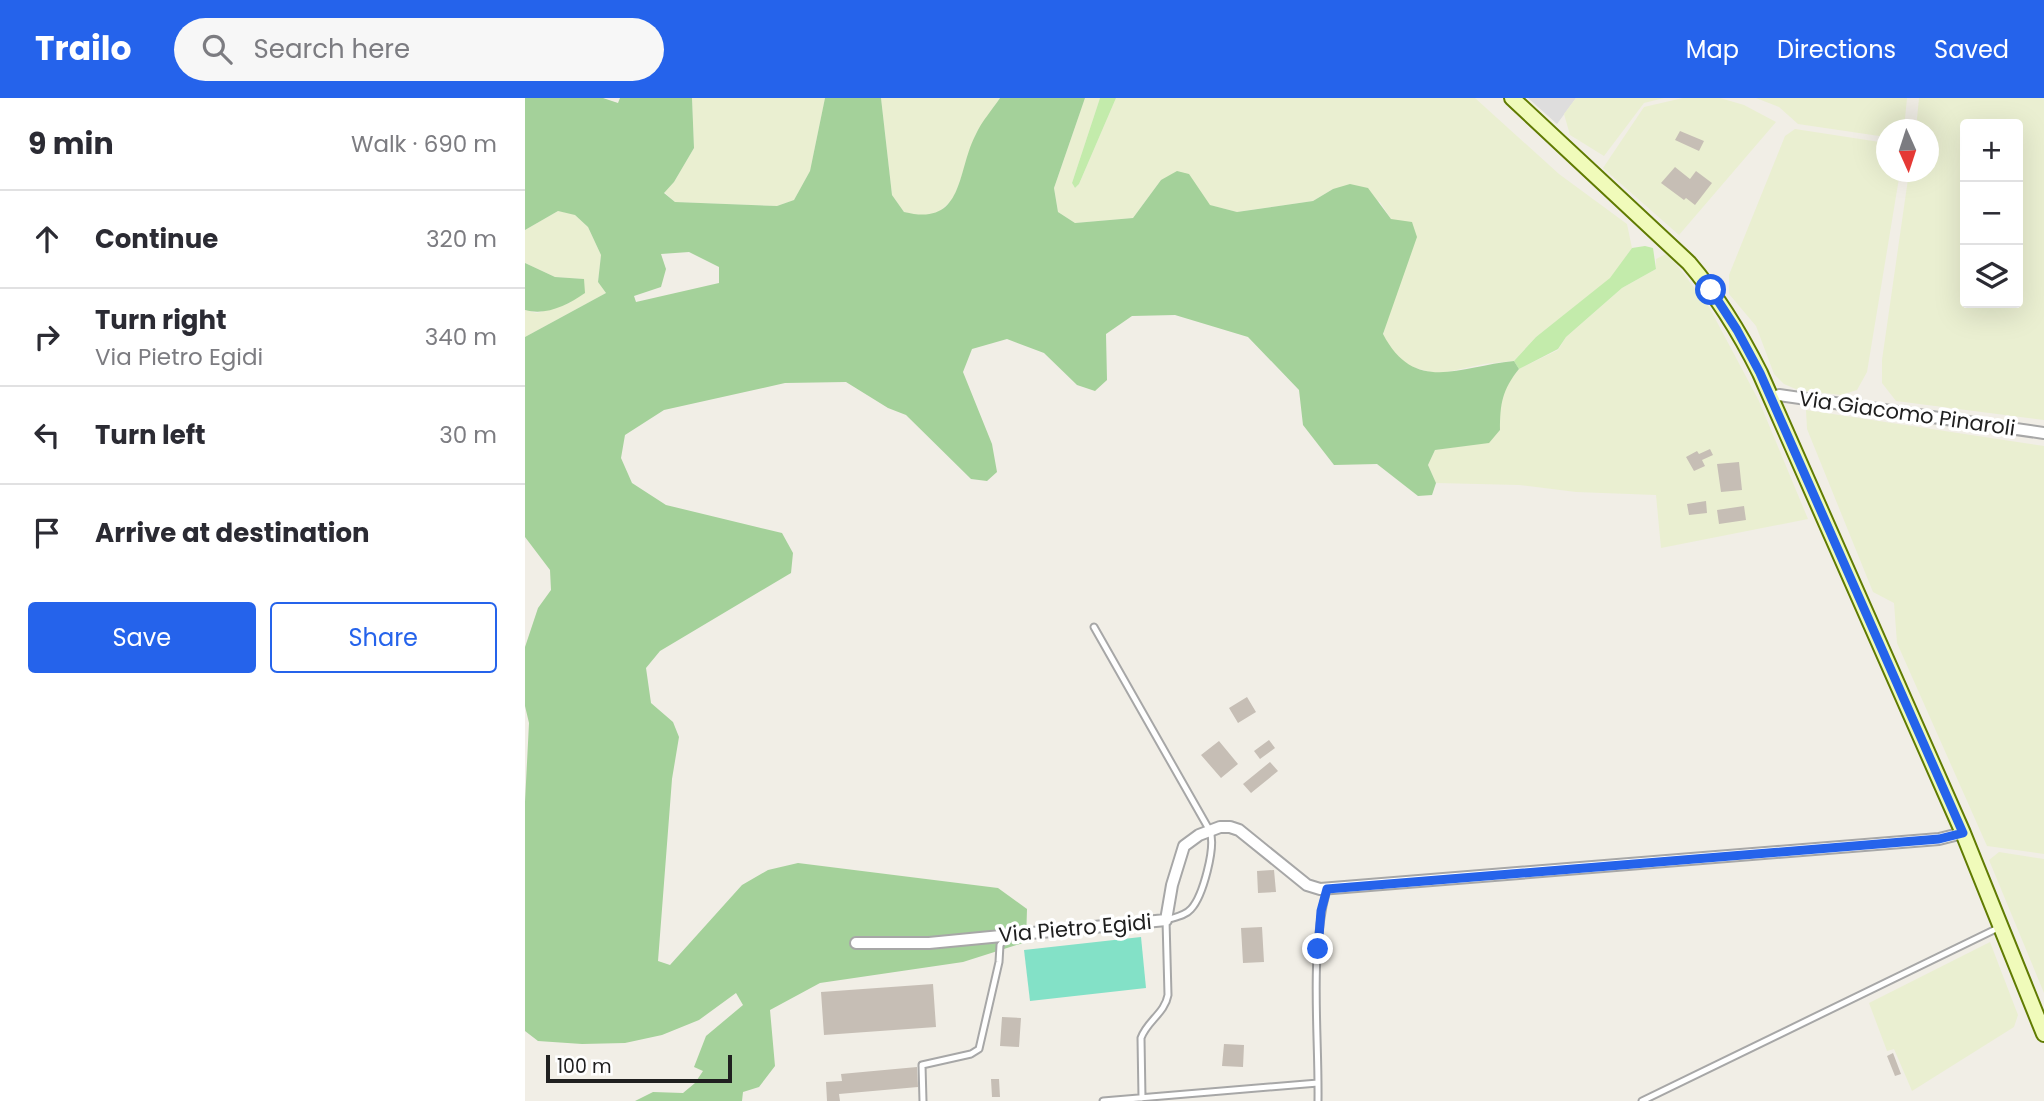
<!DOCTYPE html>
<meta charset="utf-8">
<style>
:root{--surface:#fff;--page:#f7f7f7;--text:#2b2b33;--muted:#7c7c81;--line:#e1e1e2;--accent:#2563eb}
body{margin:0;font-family:Poppins,sans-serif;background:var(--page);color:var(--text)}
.controls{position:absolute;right:21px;top:21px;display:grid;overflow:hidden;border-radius:7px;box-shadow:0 7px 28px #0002}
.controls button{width:63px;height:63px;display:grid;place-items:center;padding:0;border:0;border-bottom:2px solid var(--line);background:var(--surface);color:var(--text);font:35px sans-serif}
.compass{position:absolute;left:1351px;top:21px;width:63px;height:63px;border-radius:50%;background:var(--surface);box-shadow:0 7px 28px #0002;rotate:177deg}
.scale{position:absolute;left:21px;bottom:18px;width:186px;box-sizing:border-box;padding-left:7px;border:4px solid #202020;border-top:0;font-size:19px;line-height:24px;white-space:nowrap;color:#202020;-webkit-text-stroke:5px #fff;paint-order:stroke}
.stop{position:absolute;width:21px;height:21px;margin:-16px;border:5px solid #2563eb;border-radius:50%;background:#fff}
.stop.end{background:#2563eb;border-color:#fff;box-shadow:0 2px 7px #0008}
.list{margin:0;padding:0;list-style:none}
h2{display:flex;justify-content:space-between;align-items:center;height:91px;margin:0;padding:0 28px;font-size:30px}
h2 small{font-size:23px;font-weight:400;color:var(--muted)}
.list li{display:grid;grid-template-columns:46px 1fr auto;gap:21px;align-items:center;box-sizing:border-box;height:98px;padding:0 28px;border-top:2px solid var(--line)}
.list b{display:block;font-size:26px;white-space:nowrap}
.list p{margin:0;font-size:23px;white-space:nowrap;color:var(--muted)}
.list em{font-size:23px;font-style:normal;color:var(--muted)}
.actions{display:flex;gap:14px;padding:21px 28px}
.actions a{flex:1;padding:16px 0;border:2px solid var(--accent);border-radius:7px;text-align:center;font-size:24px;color:var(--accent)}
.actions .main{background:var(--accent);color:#fff}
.icon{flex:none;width:38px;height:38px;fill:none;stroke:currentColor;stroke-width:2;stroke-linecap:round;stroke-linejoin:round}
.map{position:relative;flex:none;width:1519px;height:1003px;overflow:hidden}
header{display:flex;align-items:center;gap:42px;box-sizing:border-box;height:98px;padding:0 35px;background:var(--accent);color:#fff}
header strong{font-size:33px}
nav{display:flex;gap:38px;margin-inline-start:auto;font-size:24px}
.search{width:490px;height:63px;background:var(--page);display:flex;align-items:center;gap:18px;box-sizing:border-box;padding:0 24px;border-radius:38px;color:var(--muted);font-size:26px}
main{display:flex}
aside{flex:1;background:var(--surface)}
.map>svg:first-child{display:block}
.residential{fill:#dedddd}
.farmland{fill:#eaefd1;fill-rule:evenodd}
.grass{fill:#c3ebab}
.forest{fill:#a4d19a;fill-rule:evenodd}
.pitch{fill:#83e1c7}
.building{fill:#c6beb5}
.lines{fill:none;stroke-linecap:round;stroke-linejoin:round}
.lane-casing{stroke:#a7a7a7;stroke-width:9}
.street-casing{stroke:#a7a7a7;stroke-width:14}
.secondary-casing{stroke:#607b02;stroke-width:18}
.lane{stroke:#fff;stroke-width:5}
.street{stroke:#fff;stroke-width:10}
.secondary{stroke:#f0fbba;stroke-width:14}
.route{stroke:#2563eb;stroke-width:9}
.labels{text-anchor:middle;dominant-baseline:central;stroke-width:7;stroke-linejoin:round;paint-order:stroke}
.street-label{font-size:21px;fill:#202020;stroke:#fff}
</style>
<header>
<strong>Trailo</strong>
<div class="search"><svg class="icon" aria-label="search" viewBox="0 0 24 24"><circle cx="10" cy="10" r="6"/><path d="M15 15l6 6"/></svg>Search here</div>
<nav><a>Map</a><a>Directions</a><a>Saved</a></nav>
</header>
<main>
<aside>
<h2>9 min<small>Walk · 690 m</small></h2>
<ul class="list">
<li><svg class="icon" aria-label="ahead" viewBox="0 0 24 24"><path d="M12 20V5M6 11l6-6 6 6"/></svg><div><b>Continue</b></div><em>320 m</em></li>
<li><svg class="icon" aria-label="right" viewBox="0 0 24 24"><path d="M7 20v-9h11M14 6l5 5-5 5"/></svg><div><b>Turn right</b><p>Via Pietro Egidi</p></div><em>340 m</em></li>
<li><svg class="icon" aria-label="left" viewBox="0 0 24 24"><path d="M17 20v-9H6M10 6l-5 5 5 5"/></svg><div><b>Turn left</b></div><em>30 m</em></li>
<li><svg class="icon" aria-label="arrive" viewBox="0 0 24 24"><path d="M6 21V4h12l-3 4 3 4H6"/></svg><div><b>Arrive at destination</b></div></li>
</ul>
<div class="actions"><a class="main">Save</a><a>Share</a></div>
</aside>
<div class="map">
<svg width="1519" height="1003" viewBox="0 0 1519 1003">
<rect width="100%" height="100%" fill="#f1eee6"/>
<path class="residential" d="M 1003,0 L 1051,0 L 1032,26 Z"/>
<path class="farmland" d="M 167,0 L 300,0 L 285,73 L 269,102 L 252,108 L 150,104 L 139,94 L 149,84 L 169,50 Z
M 356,0 L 475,0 L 451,36 L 429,100 L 412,116 L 397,119 L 379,114 L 367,97 Z
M 560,0 L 575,0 L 547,85 L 550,90 L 554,86 L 591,0 L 950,0 L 1034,76 L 1102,126 L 1107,150 L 1086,180 L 1011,239 L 989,263 L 959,266 L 913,276 L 883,268 L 867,253 L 858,237 L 862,222 L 866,121 L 855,104 L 808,91 L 788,103 L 712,114 L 684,107 L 664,77 L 636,82 L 608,120 L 550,125 L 533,114 L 529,90 Z
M 1051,0 L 1139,0 L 1119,5 L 1079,58 L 1045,37 L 1039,16 Z
M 1158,0 L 1195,0 L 1219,7 L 1251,24 L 1154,137 L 1078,70 L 1119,9 Z
M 1231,0 L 1382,0 L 1379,31 L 1362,32 L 1361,39 L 1273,26 L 1254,9 Z
M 1394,0 L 1519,0 L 1519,322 L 1371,303 L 1357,285 L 1357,262 L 1384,74 L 1404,74 L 1404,32 L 1391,31 ZM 1440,26 L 1493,26 L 1493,205 L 1440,205 Z
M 1270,31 L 1361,45 L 1362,74 L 1375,74 L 1342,274 L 1332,292 L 1316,297 L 1273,292 L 1259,286 L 1249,276 L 1231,228 L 1204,196 L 1204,177 L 1260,38 Z
M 33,113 L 49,116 L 63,129 L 76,157 L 73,184 L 81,195 L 0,239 L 0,212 L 12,215 L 45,205 L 58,181 L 30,179 L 0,165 L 0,132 Z
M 1141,156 L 1148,162 L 1184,209 L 1234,303 L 1283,421 L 1136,450 L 1131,397 L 1051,394 L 994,387 L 911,385 L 903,367 L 910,352 L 964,344 L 975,332 L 975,309 L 982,286 L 994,271 L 1033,252 L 1041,239 L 1097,190 L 1131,171 L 1131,161 Z
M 1281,312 L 1519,348 L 1519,756 L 1462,748 L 1372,545 L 1369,505 L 1348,494 L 1282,331 Z
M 1474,754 L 1519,761 L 1519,895 L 1464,762 Z
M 1465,844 L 1493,917 L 1489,929 L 1387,993 L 1369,951 L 1362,953 L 1344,905 Z"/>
<path class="grass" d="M 575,0 L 591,0 L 554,86 L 550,90 L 547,85 Z
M 1120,148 L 1128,150 L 1131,171 L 1097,190 L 1041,239 L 1033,251 L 994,271 L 989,263 L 1011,239 L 1085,180 L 1107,150 Z"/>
<path class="forest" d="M 0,0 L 78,0 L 93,5 L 95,0 L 167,0 L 169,50 L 149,84 L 139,95 L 150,104 L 252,108 L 269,102 L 285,73 L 300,0 L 356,0 L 367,97 L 379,114 C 440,129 431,74 451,36 C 457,23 467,12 475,0 L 560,0 L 529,90 L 533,114 L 550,125 L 608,120 L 636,82 L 652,73 L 664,76 L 685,107 L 712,114 L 788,103 L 808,91 L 825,86 L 843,90 L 866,121 L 887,124 L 892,139 L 858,236 C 890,297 935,268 989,263 L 994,271 C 977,292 975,306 975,332 L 964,345 L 910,352 L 903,367 L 911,385 L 907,397 L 893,398 L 852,366 L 809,367 L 778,327 L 774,292 L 723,239 L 650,217 L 607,218 L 581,236 L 582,282 L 570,293 L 552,287 L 519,255 L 482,241 L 447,251 L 438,274 L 467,346 L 472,374 L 462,383 L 446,381 L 381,317 L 363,310 L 321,284 L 260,285 L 139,312 L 100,337 L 96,360 L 107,385 L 141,407 L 257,435 L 268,455 L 266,475 L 135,553 L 121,570 L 126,605 L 148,624 L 154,639 L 147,681 L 133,863 L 145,867 L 217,787 L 243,772 L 273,765 L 473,790 L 502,811 L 501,844 L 438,864 L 295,885 L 245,912 L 250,968 L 234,989 L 218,994 L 217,1003 L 110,1003 L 128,994 L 158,995 L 170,985 L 178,973 L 169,969 L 181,938 L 218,907 L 211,895 L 174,922 L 137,937 L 100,945 L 57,946 L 13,943 L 0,933 L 0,704 L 4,625 L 0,608 L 0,549 L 13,510 L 26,492 L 25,472 L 0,439 L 0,239 L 81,195 L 73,184 L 76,157 L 63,129 L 50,117 L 33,113 L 0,132 ZM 164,154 L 194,169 L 194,185 L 111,204 L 109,198 L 136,189 L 141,171 L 136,156 Z
M 0,165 L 30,179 L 59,181 L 60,195 C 43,207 21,218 0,212 Z"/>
<path class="pitch" d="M 616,839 L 621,890 L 505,903 L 499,852 Z"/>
<path class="building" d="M 1155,33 L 1179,43 L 1174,53 L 1150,42 Z
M 1150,69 L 1165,81 L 1171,73 L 1187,85 L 1170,107 L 1161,100 L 1159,102 L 1136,85 Z
M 1185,351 L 1188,357 L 1177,362 L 1180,368 L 1169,373 L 1161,359 L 1172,353 L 1174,356 Z
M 1214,364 L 1217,392 L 1196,394 L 1192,366 Z
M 1181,403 L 1182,415 L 1164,417 L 1162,406 Z
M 1219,408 L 1221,422 L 1194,426 L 1192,412 Z
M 722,599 L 731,614 L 713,625 L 704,610 Z
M 744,642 L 750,650 L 735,661 L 729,653 Z
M 694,643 L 713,666 L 696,680 L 676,657 Z
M 745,664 L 753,673 L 726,695 L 718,686 Z
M 749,772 L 751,794 L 733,795 L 732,773 Z
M 737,829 L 739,864 L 718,865 L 716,830 Z
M 408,886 L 411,929 L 299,937 L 296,894 Z
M 477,919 L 496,920 L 494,949 L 475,948 Z
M 699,946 L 719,947 L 718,969 L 697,968 Z
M 1368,955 L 1376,976 L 1370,978 L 1362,958 Z
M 392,969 L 393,989 L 314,996 L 315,1003 L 302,1003 L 301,984 L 317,983 L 316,976 Z
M 466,981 L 474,981 L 475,999 L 467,999 Z"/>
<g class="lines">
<defs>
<path id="lane" d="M 569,529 L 685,733 C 691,749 678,798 666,811 C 660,818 650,819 641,822 L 643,897 C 640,915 622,923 616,940 L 617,1000
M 398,1003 L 397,967 L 446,956 L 454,951 L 474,864 L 475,847 L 482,838
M 578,1003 L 793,985
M 793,1003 C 794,934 784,857 802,791
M 1117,1003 L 1473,830"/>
<path id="street" d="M 1246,301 L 1254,297 L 1519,335
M 331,845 L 404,845 L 641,822 L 647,787 L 659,748 L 674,737 L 695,729 L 705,729 L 714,732 L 782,787 L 795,791 L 1414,741 L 1438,735"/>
<path id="secondary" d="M 987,0 L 1164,165 C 1193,199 1215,235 1235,275 L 1438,735 L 1519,936"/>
</defs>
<use href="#lane" class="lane-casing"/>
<use href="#street" class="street-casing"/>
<use href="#secondary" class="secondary-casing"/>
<use href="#lane" class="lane"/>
<use href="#street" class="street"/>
<use href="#secondary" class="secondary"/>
</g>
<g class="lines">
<path class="route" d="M 793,851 L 796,813 L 802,791 L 1414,741 L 1438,735 L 1235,275 L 1212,232 L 1186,192"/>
</g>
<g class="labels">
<g class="street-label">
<text transform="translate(1382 315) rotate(8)">Via Giacomo Pinaroli</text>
<text transform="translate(550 830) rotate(-5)">Via Pietro Egidi</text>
</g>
</g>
</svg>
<div class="controls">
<button>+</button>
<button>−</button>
<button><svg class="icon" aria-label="layers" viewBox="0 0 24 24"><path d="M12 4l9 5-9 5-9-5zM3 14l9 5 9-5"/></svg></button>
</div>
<svg class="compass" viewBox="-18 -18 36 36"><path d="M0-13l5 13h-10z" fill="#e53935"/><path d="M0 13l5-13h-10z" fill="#7c7c81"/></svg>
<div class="scale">100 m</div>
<div class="stop" style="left:1186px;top:192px"></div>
<div class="stop end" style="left:793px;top:851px"></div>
</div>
</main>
